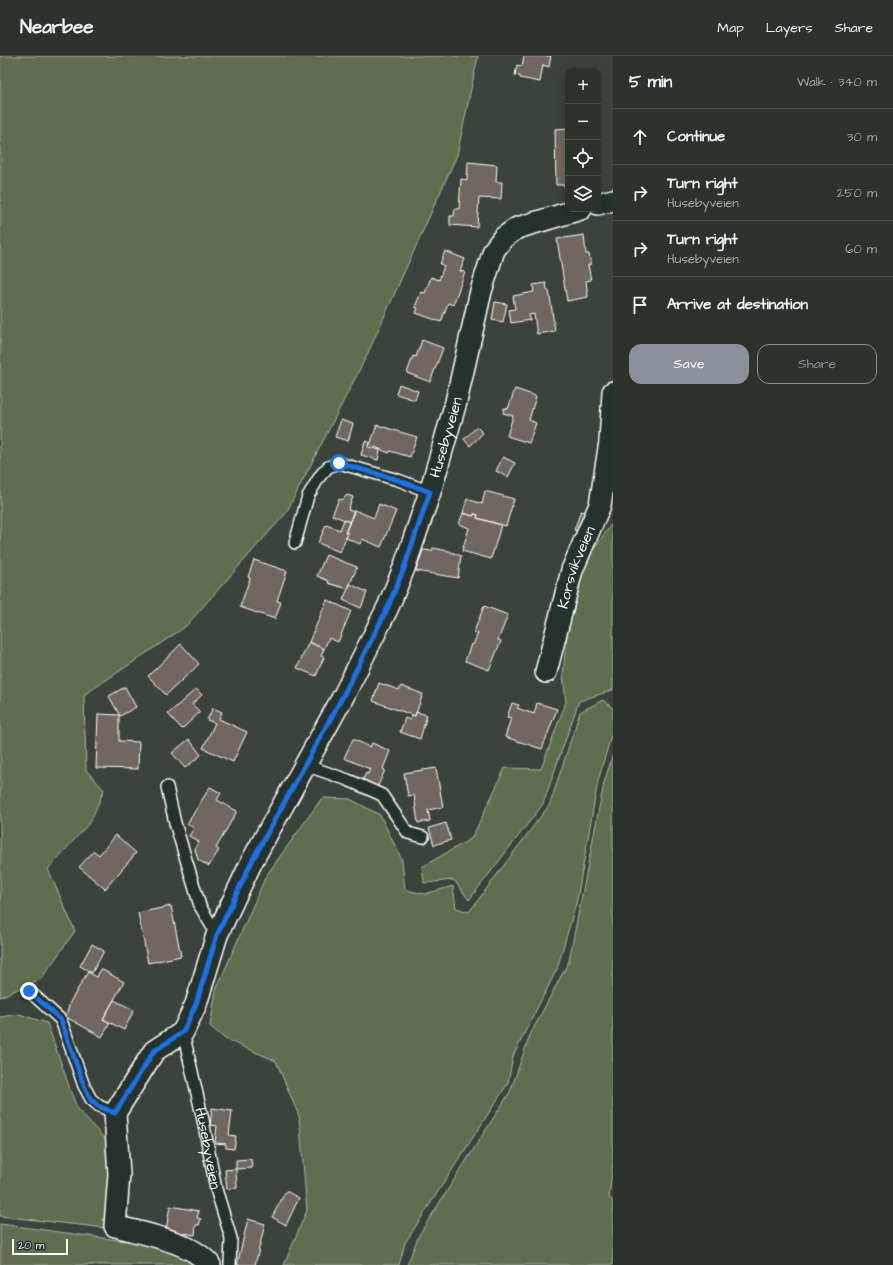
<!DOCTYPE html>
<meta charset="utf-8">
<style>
:root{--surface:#2d322d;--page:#353a35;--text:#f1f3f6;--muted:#a7aaaa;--line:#484d49;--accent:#8c9099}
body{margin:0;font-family:"Architects Daughter",sans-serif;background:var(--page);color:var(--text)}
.controls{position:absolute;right:12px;top:12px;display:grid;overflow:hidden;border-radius:8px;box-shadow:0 2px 10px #0003}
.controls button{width:36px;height:36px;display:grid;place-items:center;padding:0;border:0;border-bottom:1px solid var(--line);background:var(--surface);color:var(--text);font:20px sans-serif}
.scale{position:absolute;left:12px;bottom:10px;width:56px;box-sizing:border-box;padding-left:4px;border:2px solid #fff;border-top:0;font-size:11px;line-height:14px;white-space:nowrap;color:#fff;-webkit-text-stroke:3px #26332d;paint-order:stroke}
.stop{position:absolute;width:12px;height:12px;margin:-9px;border:3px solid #1a73e8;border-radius:50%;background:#fff}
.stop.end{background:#1a73e8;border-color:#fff;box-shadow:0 1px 4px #0008}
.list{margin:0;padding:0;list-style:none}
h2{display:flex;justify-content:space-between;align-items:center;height:52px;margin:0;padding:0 16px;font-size:17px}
h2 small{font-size:13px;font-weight:400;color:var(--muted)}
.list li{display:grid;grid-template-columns:26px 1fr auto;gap:12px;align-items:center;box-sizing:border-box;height:56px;padding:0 16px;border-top:1px solid var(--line)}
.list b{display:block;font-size:15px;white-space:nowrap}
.list p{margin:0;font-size:13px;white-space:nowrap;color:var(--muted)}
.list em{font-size:13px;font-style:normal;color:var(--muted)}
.actions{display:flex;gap:8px;padding:12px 16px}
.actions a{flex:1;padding:9px 0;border:1px solid var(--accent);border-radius:12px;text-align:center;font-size:14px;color:var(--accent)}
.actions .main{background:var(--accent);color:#fff}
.icon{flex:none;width:22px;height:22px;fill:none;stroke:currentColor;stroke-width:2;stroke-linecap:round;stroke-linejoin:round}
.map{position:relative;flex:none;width:613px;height:1209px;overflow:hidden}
header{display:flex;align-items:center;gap:24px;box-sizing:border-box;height:56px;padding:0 20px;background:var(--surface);border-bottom:1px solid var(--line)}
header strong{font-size:19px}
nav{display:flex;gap:22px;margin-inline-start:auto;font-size:14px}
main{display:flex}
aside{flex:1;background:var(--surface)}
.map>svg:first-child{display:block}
.green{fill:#5f6e50;stroke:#afb6a8}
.building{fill:#706860;stroke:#fff}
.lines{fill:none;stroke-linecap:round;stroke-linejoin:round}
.lane-casing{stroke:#fff;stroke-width:14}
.street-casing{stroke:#fff;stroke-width:24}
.lane{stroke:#26332d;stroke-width:11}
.street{stroke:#26332d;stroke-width:21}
.route{stroke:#1a73e8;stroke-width:5}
.labels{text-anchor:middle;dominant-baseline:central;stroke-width:4;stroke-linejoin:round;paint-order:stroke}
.street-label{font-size:15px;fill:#fff;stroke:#26332d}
</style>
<header>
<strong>Nearbee</strong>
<nav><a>Map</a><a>Layers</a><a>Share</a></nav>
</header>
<main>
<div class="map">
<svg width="613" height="1209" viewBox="0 0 613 1209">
<rect width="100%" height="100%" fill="#3c433c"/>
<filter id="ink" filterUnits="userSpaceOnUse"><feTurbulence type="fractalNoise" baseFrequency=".025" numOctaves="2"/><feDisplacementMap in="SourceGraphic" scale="8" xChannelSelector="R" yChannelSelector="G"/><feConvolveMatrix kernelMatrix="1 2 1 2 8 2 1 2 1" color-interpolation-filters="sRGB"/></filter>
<g filter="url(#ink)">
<path class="green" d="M 0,0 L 478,0 L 457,99 L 366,301 L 286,457 L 185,571 L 84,639 L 86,714 L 104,734 L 91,765 L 48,813 L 75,875 L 41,923 L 0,941 Z
M 611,469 L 613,470 L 613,634 L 579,645 L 543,748 L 469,844 L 454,824 L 424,827 L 422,811 L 472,782 L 505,712 L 541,713 L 566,646 L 563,618 L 573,521 Z
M 603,644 L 613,652 L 613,673 L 598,725 L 577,844 L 557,913 L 513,1000 L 508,1027 L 405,1187 L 399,1209 L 284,1209 L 307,1154 L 299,1060 L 276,1005 L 225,983 L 210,970 L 216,934 L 266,820 L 322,742 L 350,743 L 380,759 L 402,804 L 405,834 L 425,838 L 453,830 L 456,852 L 469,856 L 550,748 L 580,656 Z
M 613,698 L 613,1105 L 609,1142 L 613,1145 L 613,1209 L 407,1209 L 419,1179 L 510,1036 L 530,979 L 569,905 L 604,727 Z
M 19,958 L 47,967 L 77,1053 L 109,1087 L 132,1175 L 0,1160 L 0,961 Z
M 0,1168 L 184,1193 L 195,1209 L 0,1209 Z"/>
<path class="building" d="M 524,0 L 551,0 L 549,11 L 543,9 L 540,26 L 520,22 L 520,20 L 515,19 L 517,9 L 522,10 Z
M 568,72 L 568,132 L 565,132 L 564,129 L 556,129 L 555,73 Z
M 468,106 L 497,109 L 496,126 L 502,126 L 501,143 L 479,142 L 477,171 L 450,169 L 450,160 L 454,160 L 455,153 L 459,153 L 461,123 L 467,124 Z
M 584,179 L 586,198 L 589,198 L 591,208 L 588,209 L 591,224 L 586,225 L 588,241 L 567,245 L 557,183 Z
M 445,195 L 465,203 L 460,215 L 465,216 L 453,249 L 448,247 L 441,266 L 416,257 L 418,252 L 415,251 L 421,236 L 425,237 L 431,221 L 439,224 L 444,210 L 440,208 Z
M 546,227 L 547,234 L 549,234 L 555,275 L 537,278 L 534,258 L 529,259 L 530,264 L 511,267 L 509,254 L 515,253 L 513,240 L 534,236 L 533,229 Z
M 495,246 L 507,248 L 503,266 L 492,264 Z
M 422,284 L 443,292 L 430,326 L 407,317 L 413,300 L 416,301 Z
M 399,328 L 418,335 L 415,344 L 396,338 Z
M 515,333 L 536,340 L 529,364 L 536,367 L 529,387 L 507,380 L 513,360 L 503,357 L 504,352 L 508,353 Z
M 341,364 L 353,368 L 348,385 L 335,381 Z
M 377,369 L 417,381 L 410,401 L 390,395 L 389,397 L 370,389 Z
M 477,371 L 483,377 L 470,390 L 464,383 Z
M 365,385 L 369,386 L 368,391 L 380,394 L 378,404 L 361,399 Z
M 503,401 L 515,407 L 508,421 L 496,415 Z
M 485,435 L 514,443 L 506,470 L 477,462 L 478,459 L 474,458 L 473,460 L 463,457 L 467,443 L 482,448 Z
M 347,439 L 353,441 L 348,454 L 354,456 L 350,466 L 332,459 L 339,443 L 342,444 Z
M 379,448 L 396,455 L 381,491 L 362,483 L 360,488 L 346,482 L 348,477 L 345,477 L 354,454 L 374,462 Z
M 581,455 L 591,458 L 584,477 L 574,474 Z
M 463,457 L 473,460 L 474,458 L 478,459 L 477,462 L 501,469 L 491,503 L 462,495 L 469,472 L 459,468 Z
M 344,464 L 350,466 L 345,477 L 348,477 L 340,496 L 318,487 L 326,469 L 340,474 Z
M 433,492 L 449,495 L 461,500 L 458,522 L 416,515 L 423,494 L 432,495 Z
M 326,499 L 357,511 L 348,533 L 328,527 L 329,525 L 317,520 Z
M 254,504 L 287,515 L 277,545 L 281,546 L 275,563 L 240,551 L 250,522 L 248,521 Z
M 350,528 L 367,536 L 361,552 L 343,544 Z
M 327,544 L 351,555 L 338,586 L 329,582 L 324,593 L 309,586 Z
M 484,550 L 508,559 L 498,584 L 501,585 L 489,614 L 465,605 L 471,588 L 473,589 L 478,577 L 474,576 Z
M 309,586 L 324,593 L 321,600 L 324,601 L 316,620 L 297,612 Z
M 181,588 L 199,608 L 166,639 L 148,620 Z
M 379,627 L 399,634 L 401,630 L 423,638 L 415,660 L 373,645 Z
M 125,631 L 136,651 L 120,660 L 109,640 Z
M 196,633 L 202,639 L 192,648 L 200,656 L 182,673 L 168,658 Z
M 512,647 L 519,649 L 517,652 L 534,658 L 537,647 L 557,653 L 542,693 L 505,681 L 511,662 L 507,661 Z
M 213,652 L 222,656 L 219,663 L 247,676 L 233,706 L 203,692 L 215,667 L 207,664 Z
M 416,656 L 427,659 L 420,683 L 400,676 L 405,662 L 410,664 L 412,659 L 415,660 Z
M 98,658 L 119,659 L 119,685 L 139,686 L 138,713 L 96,712 Z
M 189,683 L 201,699 L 185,712 L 172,697 Z
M 353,683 L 370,691 L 372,687 L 390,695 L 383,713 L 385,714 L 377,732 L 362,725 L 366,717 L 368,718 L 370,713 L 344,702 Z
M 436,712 L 443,751 L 428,754 L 430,765 L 418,767 L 414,739 L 408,740 L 404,717 Z
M 210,731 L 221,737 L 217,744 L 237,755 L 216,792 L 219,794 L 209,810 L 198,804 L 195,793 L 199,786 L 189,780 L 194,772 L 187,768 Z
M 446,767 L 451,784 L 434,789 L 429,772 Z
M 116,779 L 136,797 L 105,833 L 79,811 L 94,795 L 99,799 Z
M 171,850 L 181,900 L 148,907 L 138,857 Z
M 92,888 L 104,895 L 92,917 L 80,910 Z
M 101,913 L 124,926 L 103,963 L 110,967 L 102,981 L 66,961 L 70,946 L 88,916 L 97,921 Z
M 114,944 L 134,954 L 124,974 L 103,963 Z
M 212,1052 L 232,1055 L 229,1079 L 236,1080 L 234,1093 L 226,1092 L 226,1088 L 215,1087 L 217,1070 L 210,1069 Z
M 251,1103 L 252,1112 L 236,1113 L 236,1104 Z
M 236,1113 L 237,1132 L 227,1133 L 225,1114 Z
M 286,1135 L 299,1142 L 286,1169 L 272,1161 Z
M 170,1150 L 199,1155 L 197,1162 L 201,1163 L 199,1169 L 196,1169 L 195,1179 L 166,1174 Z
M 248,1163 L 265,1168 L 255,1209 L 237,1209 Z"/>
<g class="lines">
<defs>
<g id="lane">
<path d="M 295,487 L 308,440 L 320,420 L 328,411 L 339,407 L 398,424 L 430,436"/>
<path d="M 305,709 L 348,724 L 382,739 L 408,777 L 423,781"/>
<path d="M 167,731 L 175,767 L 200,850 L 217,879"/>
<path d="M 29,935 L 61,964 L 84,1030 L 91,1043 L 99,1050 L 115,1057"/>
<path id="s1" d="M 183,976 L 203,1064 L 216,1133 L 231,1182 L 230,1209"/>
</g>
<g id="street">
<path d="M 598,148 L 613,144"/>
<path id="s2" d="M 546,616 L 572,514 L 600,449 L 610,386 L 613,336"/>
<path id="s3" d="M 210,1209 C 191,1185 144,1178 115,1170 L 119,1118 L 115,1057 L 154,995 L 183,976 L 196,948 L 217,879 L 252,805 L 344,639 L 388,551 L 404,512 L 430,436 L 456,346 L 481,235 L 494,194 L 503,182 L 517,172 L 581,153"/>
</g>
</defs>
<use href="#lane" class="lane-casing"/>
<use href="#street" class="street-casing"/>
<use href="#lane" class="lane"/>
<use href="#street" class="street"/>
</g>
</g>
<g class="lines" filter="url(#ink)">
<path class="route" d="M 29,935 L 61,964 L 84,1030 L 91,1044 L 98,1050 L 115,1057 L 154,995 L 183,976 L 196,948 L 217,879 L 252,805 L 344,638 L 388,551 L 404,512 L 430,436 L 398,424 L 339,407"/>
</g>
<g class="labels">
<g class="street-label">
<text stroke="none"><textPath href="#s3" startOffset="978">Husebyveien</textPath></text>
<text stroke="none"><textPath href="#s2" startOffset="109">Korsvikveien</textPath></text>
<text stroke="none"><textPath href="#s1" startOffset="119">Husebyveien</textPath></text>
</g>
</g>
</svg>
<div class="controls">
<button>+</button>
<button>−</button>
<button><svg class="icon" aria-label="locate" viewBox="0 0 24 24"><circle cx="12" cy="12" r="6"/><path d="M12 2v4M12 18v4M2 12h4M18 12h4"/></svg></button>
<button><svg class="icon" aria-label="layers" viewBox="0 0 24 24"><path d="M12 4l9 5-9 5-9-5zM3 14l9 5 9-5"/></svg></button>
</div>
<div class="scale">20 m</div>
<div class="stop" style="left:339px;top:407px"></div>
<div class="stop end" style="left:29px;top:935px"></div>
</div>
<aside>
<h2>5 min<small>Walk · 340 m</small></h2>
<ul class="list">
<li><svg class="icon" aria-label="ahead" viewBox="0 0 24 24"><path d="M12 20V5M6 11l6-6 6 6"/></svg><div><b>Continue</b></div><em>30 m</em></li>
<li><svg class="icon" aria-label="right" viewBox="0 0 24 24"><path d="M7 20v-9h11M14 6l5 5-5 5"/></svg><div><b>Turn right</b><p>Husebyveien</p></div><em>250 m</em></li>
<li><svg class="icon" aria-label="right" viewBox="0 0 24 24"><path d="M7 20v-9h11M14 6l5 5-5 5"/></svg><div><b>Turn right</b><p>Husebyveien</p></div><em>60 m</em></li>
<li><svg class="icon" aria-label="arrive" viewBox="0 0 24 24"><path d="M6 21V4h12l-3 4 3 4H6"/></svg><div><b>Arrive at destination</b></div></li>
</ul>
<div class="actions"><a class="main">Save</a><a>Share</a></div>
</aside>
</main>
